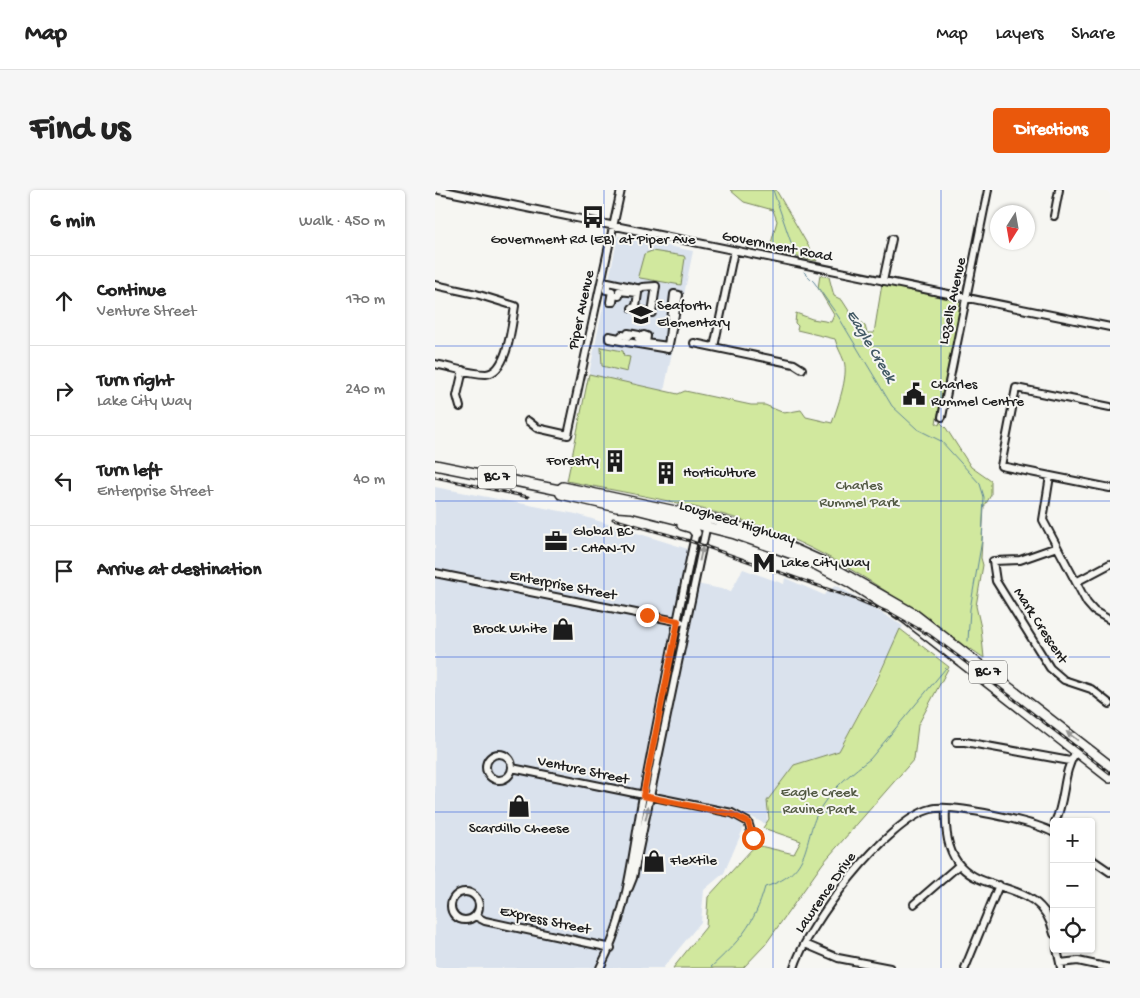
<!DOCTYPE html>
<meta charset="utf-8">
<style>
:root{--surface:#fff;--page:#f6f6f6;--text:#222;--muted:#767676;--line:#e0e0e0;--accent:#ea580c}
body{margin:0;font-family:"Gochi Hand",sans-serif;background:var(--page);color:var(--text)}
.controls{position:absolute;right:15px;bottom:15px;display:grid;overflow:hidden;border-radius:5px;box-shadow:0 1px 4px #0004}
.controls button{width:45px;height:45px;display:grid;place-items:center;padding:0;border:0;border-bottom:1px solid var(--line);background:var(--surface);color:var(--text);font:25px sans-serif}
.compass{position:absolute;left:555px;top:15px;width:45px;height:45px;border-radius:50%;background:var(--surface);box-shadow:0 1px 4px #0004;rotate:191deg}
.stop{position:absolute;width:15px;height:15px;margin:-11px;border:4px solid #ea580c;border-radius:50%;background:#fff}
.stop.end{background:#ea580c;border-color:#fff;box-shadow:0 1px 5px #0008}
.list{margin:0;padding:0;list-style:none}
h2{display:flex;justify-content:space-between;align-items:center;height:65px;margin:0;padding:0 20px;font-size:21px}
h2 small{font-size:16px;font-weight:400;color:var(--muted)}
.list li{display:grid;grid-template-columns:32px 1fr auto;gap:15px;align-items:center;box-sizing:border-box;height:90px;padding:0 20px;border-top:1px solid var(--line)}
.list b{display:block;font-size:19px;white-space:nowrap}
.list p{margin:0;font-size:16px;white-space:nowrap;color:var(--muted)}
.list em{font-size:16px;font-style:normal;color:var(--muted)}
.icon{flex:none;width:28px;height:28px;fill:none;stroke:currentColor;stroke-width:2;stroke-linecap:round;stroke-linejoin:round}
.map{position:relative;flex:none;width:675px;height:778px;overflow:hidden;border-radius:5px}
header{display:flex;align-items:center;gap:30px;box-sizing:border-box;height:70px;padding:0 25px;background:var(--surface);border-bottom:1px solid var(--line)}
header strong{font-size:24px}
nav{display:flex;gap:28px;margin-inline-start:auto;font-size:18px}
.intro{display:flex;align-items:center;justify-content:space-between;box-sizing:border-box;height:120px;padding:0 30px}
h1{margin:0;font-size:35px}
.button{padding:12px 22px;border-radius:5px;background:var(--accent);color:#fff;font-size:18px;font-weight:700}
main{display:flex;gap:30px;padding:0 30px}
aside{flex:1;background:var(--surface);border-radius:5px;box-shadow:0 1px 4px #0004}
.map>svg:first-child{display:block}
.built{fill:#dae2ed}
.green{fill:#d1e89e;stroke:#76825d}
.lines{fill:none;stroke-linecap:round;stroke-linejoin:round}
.stream{stroke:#5f8699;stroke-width:1}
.minor-casing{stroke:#1c1c1c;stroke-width:10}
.major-casing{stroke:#1c1c1c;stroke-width:12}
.minor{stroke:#f6f6f2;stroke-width:6}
.major{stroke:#f6f6f2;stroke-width:9}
.rail-casing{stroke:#1c1c1c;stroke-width:3}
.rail{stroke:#f6f6f2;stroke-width:1;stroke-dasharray:4;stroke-linecap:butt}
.oneway{fill:#949492}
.route{stroke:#ea580c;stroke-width:6}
.grid{fill:none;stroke:#1d4ed8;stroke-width:1;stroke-opacity:0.55}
.labels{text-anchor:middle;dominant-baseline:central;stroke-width:4;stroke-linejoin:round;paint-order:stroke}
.shield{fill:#f6f6f2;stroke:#5d5d5c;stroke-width:1}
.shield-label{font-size:14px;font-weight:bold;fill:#1c1c1c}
.poi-label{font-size:15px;fill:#1c1c1c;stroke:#f6f6f2;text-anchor:start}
.street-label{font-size:15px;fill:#1c1c1c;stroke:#f6f6f2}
.park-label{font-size:15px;fill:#525943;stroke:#f6f6f2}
.water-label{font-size:16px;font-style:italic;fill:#435a65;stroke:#f6f6f2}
</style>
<header>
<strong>Map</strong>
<nav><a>Map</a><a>Layers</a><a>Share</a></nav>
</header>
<div class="intro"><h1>Find us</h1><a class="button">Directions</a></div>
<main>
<aside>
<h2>6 min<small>Walk · 450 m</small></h2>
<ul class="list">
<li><svg class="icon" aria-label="ahead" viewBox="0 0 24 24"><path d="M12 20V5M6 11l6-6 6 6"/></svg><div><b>Continue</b><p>Venture Street</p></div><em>170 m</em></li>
<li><svg class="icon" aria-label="right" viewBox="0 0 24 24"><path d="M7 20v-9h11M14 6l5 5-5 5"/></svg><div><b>Turn right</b><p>Lake City Way</p></div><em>240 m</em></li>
<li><svg class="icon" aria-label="left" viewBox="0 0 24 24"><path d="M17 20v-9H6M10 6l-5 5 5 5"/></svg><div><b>Turn left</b><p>Enterprise Street</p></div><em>40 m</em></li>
<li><svg class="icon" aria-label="arrive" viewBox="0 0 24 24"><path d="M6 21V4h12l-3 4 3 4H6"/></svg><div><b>Arrive at destination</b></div></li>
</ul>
</aside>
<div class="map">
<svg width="675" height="778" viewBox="0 0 675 778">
<rect width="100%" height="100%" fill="#f6f6f2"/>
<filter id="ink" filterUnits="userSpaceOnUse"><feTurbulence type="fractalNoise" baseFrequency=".02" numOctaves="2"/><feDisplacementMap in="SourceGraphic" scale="10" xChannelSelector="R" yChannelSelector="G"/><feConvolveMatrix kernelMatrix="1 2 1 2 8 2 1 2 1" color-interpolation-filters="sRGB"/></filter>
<g filter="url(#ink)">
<path class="built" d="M 183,46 L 258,61 L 229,201 L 154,184 Z
M 0,297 L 141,324 L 253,359 L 244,416 L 205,612 L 227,614 L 299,628 L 309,637 L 289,683 L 269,700 L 266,732 L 228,778 L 0,778 Z
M 308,379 L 349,394 L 350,388 L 389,405 L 401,395 L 468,436 L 404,561 L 359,575 L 332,611 L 332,635 L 305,621 L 230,606 L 223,602 L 221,596 L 262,394 L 296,401 Z"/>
<path class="green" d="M 295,0 L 341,0 L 382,71 L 334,61 L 342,31 L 338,20 L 309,12 Z
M 217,61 L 249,66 L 250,68 L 246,95 L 205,88 L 203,86 L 209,64 Z
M 385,85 L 394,87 L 399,106 L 407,110 L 416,124 L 430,136 L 432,143 L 439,143 L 447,94 L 527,112 L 501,233 L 504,235 L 505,232 L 511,238 L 536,277 L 556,291 L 556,305 L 549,317 L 546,368 L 548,375 L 541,416 L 546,438 L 549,468 L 536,459 L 535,462 C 478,418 419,376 352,347 C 283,317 206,306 132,291 L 154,184 L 243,204 L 250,201 L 316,215 L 330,215 L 349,223 L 366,220 L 371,227 L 397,233 C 402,218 414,186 409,171 C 406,163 402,157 400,149 L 362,140 L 363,136 L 360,133 L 361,123 L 377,129 L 396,132 L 399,125 L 383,98 Z
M 166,157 L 188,161 L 189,166 L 195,167 L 192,182 L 167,176 Z
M 465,439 L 514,477 L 483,535 L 479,569 L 388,673 L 330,755 L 308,778 L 238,778 L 271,737 L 273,707 L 317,659 L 325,656 L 359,664 L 366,651 L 328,638 L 334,629 L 332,611 L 359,575 L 404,561 L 442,490 Z"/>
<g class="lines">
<path class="stream" d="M 338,0 L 361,67
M 369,82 L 379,92 L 403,126 L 457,216 L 482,239 L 506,251 L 545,294 L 549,307 L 547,350 L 535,419 L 533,451
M 275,778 C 304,751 319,736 330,697 C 382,681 365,647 388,614 C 400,596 419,581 435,569 L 511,478"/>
<defs>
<path id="minor" d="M 4,0 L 675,137
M 619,26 L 624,0
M 448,91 L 457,49
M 173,92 L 206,99 L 207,97 L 221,96 L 217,123 L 197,118 L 201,117 L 203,103 L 184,101 L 184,106 L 179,105 L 178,112 L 175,112 L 177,101 L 171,100 Z
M 0,95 L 41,104 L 80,116 C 77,133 73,183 51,184 C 34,184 16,177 0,174
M 239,104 L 244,105 L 233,159 L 174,149 L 174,146 L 184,148 L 187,145 L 193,146 L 193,143 L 204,145 L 203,148 L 208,149 L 209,145 L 212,146 L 211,153 L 233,156 Z
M 259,153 L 359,174 L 367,179
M 279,157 L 299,61
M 25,217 L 22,206 L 28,180
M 675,217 L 581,198 L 566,276 L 675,298
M 507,227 L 553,0
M 93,231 L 102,238 L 133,245 L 186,0
M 615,286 L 608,330 L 652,413 L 659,421 L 675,430
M 622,357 L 585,370 L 558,371 L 561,391 L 615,478 L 629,490 L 656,499 L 675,514
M 0,383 L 246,432
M 641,392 L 675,374
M 521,552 L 530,552 L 635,571
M51 577a13 13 0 1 1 26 0a13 13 0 1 1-26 0Z
M 77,578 L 297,623 L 313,632 L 318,648
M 511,618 C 505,727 603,669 619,744
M 620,632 C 631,610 627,582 641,562
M 656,669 L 675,682
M 194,698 L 198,688 L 272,334
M16 716a14 14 0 1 1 28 0a14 14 0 1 1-28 0Z
M 479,714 L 523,676
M 40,726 L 50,731 L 176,758
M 370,754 L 403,768 L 455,778
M 622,759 L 626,778
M 625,773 L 643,771 L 675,778
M 165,778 C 193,724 197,664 208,606 C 225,517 242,429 261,341
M 359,778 C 372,735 452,630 496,619 C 516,613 600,632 619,643
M 530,778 L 564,695"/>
<path id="major" d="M 0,275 L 124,300 L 128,297 L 278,329 L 323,343 L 388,372 L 479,424 L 675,576
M 124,300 L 126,304 L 182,317 L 197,318 L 300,344 L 366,367 L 414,392 L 470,428 L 675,588
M 247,335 L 257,338 L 261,343"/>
</defs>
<use href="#minor" class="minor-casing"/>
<use href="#major" class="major-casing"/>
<use href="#minor" class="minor"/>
<use href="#major" class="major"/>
<defs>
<path id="rail" d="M 0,287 L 93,307
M 178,329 L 255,351 L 421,409 L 457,424 L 494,445 L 524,467 L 675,583"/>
</defs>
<use href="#rail" class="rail-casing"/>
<use href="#rail" class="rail"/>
</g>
<defs><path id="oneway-solid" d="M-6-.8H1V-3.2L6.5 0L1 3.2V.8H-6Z" transform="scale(1.25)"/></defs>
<g class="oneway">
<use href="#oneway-solid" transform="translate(266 364) rotate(-78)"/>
<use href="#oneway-solid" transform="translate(637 546) rotate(-143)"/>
<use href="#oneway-solid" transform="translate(212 623) rotate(-78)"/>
</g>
</g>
<g class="lines" filter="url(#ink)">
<path class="route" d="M 212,425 L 243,431 L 208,606 L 297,624 L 313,632 L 318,648"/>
</g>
<path class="grid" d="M 169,0 L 169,778M 338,0 L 338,778M 506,0 L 506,778M 0,156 L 675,156M 0,311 L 675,311M 0,467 L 675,467M 0,622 L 675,622"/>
<defs>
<symbol id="bus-bare" viewBox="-9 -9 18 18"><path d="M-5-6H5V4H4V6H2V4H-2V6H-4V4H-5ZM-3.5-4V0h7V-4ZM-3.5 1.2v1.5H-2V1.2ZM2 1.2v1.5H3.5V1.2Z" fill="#1c1c1c" stroke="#f6f6f2" stroke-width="2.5" paint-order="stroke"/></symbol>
<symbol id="school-bare" viewBox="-9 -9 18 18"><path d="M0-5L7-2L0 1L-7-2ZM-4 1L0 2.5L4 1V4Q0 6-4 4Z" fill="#1c1c1c" stroke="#f6f6f2" stroke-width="2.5" paint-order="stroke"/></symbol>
<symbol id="civic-bare" viewBox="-9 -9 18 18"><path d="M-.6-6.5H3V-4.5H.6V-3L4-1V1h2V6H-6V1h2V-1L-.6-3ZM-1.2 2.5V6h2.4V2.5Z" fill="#1c1c1c" stroke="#f6f6f2" stroke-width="2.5" paint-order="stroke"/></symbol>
<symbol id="building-bare" viewBox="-9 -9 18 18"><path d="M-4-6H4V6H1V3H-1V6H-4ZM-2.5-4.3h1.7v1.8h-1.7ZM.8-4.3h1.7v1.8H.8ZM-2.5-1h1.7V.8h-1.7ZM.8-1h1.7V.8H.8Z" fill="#1c1c1c" stroke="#f6f6f2" stroke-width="2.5" paint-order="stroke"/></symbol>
<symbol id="office-bare" viewBox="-9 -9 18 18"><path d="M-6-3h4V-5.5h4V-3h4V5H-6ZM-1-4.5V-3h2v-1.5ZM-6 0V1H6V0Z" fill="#1c1c1c" stroke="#f6f6f2" stroke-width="2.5" paint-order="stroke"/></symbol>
<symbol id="metro-bare" viewBox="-9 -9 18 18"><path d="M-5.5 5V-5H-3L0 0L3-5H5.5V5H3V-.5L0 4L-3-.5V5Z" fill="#1c1c1c" stroke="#f6f6f2" stroke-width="2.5" paint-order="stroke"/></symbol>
<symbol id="shop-bare" viewBox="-9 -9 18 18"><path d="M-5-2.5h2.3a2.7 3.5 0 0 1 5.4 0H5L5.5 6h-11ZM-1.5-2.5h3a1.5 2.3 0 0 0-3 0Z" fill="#1c1c1c" stroke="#f6f6f2" stroke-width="2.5" paint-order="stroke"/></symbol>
</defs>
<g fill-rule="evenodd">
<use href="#bus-bare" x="142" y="11" width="32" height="32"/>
<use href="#school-bare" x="190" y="109" width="32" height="32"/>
<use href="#civic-bare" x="463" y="188" width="32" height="32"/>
<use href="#building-bare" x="164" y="255" width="32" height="32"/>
<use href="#building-bare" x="215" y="267" width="32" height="32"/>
<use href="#office-bare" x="105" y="335" width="32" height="32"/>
<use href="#metro-bare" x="313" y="357" width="32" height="32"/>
<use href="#shop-bare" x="112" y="423" width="32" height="32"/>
<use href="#shop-bare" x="68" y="600" width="32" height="32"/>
<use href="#shop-bare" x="203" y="655" width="32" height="32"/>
</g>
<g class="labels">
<g class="shield">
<rect x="43" y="275.5" width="38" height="23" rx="4"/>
<rect x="534" y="470.5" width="38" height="23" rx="4"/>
</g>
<g class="shield-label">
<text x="62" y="287">BC 7</text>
<text x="553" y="482">BC 7</text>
</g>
<g class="poi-label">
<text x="158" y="50" text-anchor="middle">Government Rd (EB) at Piper Ave</text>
<text x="222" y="116">Seaforth<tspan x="222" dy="17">Elementary</tspan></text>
<text x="496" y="195">Charles<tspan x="496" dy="17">Rummel Centre</tspan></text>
<text x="164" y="271" text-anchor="end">Forestry</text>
<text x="248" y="283">Horticulture</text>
<text x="138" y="342">Global BC<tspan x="138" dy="17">- CHAN-TV</tspan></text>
<text x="346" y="373">Lake City Way</text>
<text x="112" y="439" text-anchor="end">Brock White</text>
<text x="84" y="639" text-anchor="middle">Scardillo Cheese</text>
<text x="235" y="671">Flextile</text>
</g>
<g class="street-label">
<text transform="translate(342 57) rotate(11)">Government Road</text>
<text transform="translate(518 111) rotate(-78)">Lozells Avenue</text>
<text transform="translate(147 120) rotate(-78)">Piper Avenue</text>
<text transform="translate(302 333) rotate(17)">Lougheed Highway</text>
<text transform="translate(128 396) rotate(11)">Enterprise Street</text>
<text transform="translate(605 436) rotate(57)">Mark Crescent</text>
<text transform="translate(148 581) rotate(12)">Venture Street</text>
<text transform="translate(391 703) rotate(-55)">Lawrence Drive</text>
<text transform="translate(110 731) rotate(12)">Express Street</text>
</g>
<g class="park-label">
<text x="424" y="296">Charles<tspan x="424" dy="17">Rummel Park</tspan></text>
<text x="384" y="603">Eagle Creek<tspan x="384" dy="17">Ravine Park</tspan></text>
</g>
<g class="water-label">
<text transform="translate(435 157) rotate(59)">Eagle Creek</text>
</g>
</g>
</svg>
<div class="controls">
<button>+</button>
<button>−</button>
<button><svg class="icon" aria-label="locate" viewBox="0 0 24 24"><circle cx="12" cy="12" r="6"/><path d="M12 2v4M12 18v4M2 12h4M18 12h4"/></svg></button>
</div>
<svg class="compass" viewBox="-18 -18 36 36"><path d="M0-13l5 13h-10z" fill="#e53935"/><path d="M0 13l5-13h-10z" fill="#767676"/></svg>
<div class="stop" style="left:318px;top:648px"></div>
<div class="stop end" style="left:212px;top:425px"></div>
</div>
</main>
